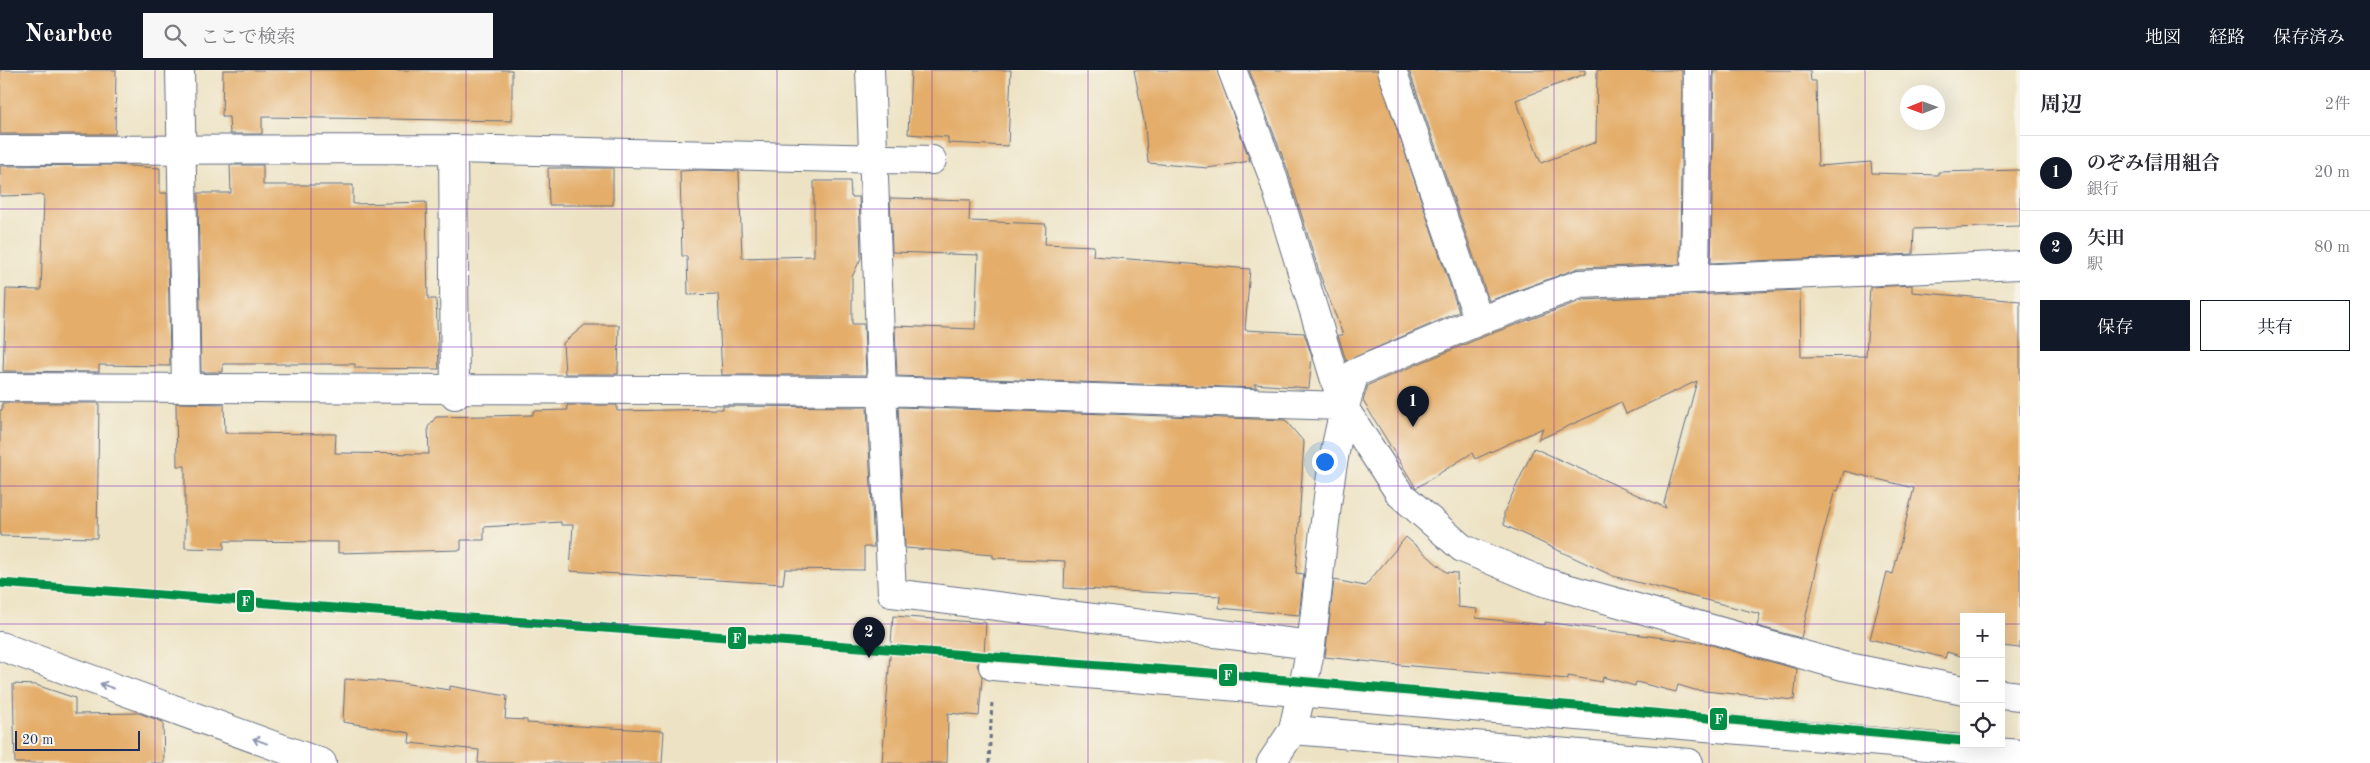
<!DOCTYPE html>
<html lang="ja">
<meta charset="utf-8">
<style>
:root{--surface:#fff;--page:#f7f7f7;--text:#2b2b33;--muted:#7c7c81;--line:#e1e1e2;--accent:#111827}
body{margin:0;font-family:"Old Standard TT","Noto Serif JP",serif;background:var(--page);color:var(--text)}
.controls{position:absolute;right:15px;bottom:15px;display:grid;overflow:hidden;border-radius:0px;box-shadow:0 5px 20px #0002}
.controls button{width:45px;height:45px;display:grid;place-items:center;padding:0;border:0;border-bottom:1px solid var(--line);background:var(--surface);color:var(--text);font:25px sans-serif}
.compass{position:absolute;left:1900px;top:15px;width:45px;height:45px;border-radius:50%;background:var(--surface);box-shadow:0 5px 20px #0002;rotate:269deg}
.scale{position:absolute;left:15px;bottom:12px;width:125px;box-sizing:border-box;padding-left:5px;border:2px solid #1b2f5e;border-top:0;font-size:14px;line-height:18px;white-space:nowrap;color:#1b2f5e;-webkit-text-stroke:4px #f7f3e8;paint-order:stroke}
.you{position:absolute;left:1324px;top:391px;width:18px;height:18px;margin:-12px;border:4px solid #fff;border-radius:50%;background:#1a73e8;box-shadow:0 0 0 8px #1a73e833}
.badge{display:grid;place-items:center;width:32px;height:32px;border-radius:50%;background:var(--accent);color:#fff;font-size:16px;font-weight:700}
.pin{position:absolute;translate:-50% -41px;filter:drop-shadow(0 1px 2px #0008)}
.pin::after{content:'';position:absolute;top:26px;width:18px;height:15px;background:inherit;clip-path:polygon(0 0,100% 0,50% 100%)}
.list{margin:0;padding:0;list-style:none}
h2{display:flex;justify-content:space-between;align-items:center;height:65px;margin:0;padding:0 20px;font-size:21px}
h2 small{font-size:16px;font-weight:400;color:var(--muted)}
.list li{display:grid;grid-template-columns:32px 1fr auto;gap:15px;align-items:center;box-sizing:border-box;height:75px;padding:0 20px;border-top:1px solid var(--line)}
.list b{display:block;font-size:19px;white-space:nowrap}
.list p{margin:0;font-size:16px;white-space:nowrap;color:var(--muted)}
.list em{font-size:16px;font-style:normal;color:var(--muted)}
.actions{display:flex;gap:10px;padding:15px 20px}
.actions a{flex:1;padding:11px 0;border:1px solid var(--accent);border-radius:0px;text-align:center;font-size:18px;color:var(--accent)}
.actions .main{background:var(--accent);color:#fff}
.icon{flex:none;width:28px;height:28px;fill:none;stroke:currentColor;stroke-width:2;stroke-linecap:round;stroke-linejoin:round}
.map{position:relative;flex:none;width:2020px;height:693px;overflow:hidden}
header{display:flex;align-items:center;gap:30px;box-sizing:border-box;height:70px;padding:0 25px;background:var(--accent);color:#fff}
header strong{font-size:24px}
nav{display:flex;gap:28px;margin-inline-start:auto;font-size:18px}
.search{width:350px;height:45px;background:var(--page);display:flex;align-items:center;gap:12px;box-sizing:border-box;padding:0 18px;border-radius:0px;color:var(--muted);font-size:19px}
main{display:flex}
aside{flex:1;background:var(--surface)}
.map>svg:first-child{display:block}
.building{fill:#e4ad6a}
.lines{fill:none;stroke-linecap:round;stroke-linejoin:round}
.pedestrian-casing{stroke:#646e82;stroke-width:30}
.minor-casing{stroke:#646e82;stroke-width:30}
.tertiary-casing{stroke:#646e82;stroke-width:30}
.path{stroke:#646e82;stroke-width:3;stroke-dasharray:4 4;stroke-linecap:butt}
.pedestrian{stroke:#fff;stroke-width:28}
.minor{stroke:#fff;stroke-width:28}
.tertiary{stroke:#fff;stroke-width:28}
.rail-1-casing{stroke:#f7f3e8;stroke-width:12}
.rail-1{stroke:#028e46;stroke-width:9}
.oneway{stroke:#8d97ae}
.grid{fill:none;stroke:#7b2cbf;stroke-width:1;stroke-opacity:0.55}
.line-badge{stroke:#f7f3e8;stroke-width:2}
.badge-label{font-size:14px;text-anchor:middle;font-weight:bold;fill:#fff}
</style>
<header>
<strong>Nearbee</strong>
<div class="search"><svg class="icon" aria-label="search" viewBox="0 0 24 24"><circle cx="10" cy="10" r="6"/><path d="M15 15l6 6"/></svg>ここで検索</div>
<nav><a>地図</a><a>経路</a><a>保存済み</a></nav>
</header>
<main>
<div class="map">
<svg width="2020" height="693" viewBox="0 0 2020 693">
<rect width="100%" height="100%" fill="#f7f3e8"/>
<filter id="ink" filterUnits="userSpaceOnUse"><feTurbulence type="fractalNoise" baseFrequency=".02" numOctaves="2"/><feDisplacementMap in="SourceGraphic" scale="10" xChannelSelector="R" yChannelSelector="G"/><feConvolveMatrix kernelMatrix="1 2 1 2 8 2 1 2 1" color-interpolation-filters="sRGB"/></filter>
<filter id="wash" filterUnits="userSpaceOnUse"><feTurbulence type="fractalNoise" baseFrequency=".0096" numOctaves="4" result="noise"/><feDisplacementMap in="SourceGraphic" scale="20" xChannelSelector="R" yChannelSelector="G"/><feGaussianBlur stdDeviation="1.12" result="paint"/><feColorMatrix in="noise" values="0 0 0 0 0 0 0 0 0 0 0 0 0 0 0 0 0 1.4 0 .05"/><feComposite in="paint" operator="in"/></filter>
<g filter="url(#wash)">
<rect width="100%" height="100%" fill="#ede3c4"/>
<g id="blocks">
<path class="building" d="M 0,0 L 116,0 L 115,64 L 0,64 Z
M 223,0 L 512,0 L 512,51 L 262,47 L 262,64 L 230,64 L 229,47 L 222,47 Z
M 911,0 L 1011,0 L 1008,76 L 948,73 L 948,67 L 908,64 Z
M 1134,0 L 1217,0 L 1250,91 L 1208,98 L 1148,93 L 1145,56 Z
M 1249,0 L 1377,0 L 1459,242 L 1346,291 L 1338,265 L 1343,265 L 1320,205 L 1287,98 Z
M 1409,0 L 1585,0 L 1585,4 L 1516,30 L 1541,93 L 1596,72 L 1597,0 L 1682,0 L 1680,194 L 1579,198 L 1489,231 Z
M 1714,0 L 1810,0 L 1811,11 L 1816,11 L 1818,96 L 1871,92 L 1872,103 L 1938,105 L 1938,102 L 2020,100 L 2020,156 L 1914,159 L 1913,184 L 1711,193 Z
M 114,95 L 160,98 L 160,123 L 167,123 L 170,296 L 99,295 L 99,302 L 3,301 L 6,219 L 41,220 L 44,125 L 0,126 L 0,96 Z
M 230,95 L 263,95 L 263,115 L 353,115 L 353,134 L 426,132 L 428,229 L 436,229 L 439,299 L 355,298 L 355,294 L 223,294 L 223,302 L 201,302 L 198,123 L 231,123 Z
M 548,98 L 613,98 L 613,135 L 549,135 Z
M 701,100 L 739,101 L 742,188 L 814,186 L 814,111 L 850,111 L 851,127 L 859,127 L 861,188 L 852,207 L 852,254 L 864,254 L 866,305 L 722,305 L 718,224 L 688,225 L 687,186 L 682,186 L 680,101 Z
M 890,128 L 970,130 L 969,151 L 1046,154 L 1045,174 L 1094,176 L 1093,186 L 1250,199 L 1245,260 L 1304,263 L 1312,287 L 1309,318 L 1254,314 L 1257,318 L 897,306 L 895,256 L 975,259 L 978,185 L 892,182 Z
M 1912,215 L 1912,222 L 2020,231 L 2020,578 L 2001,576 L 2001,547 L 1964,547 L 1964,587 L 1947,582 L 1945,588 L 1870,569 L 1887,502 L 1893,504 L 1914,418 L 1844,401 L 1838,421 L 1835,420 L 1816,491 L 1818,492 L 1801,568 L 1757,556 L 1760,544 L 1613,506 L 1504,455 L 1504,442 L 1534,378 L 1666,438 L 1664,433 L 1697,311 L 1626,344 L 1621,332 L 1538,370 L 1543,358 L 1475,389 L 1472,383 L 1416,418 L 1363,331 L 1368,315 L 1485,266 L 1583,230 L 1800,220 L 1801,287 L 1866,286 L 1870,217 Z
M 585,255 L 619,255 L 618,304 L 565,304 L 563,273 Z
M 2,333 L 99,333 L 97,468 L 0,466 L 0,340 L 2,340 Z
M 176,333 L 224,334 L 225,363 L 336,364 L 335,383 L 429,384 L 428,357 L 436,347 L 533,345 L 533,341 L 568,340 L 567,335 L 617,335 L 617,341 L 723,339 L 723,336 L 867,337 L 874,477 L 864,477 L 864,500 L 785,499 L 783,514 L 570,501 L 573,455 L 561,455 L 561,452 L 484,457 L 484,470 L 461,470 L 461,480 L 338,483 L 338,472 L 224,471 L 224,479 L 185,478 L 185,396 L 177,396 Z
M 898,337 L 1285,350 L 1304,372 L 1296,503 L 1304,504 L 1299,545 L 1219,538 L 1220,526 L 1064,518 L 1065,491 L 993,488 L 993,485 L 905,478 Z
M 1406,467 L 1446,502 L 1457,503 L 1458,537 L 1477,539 L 1476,548 L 1545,555 L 1545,552 L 1708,574 L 1797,599 L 1794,630 L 1695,620 L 1678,615 L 1676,622 L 1636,612 L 1635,616 L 1603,607 L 1602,612 L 1568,606 L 1568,609 L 1400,595 L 1325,587 L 1334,510 L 1365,516 Z
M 893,546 L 986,553 L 984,584 L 977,595 L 982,606 L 979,646 L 948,643 L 947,693 L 882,693 Z
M 345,609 L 394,612 L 450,620 L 450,616 L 507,626 L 505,649 L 527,650 L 527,653 L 664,661 L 662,693 L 478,693 L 479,680 L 409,673 L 410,663 L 343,652 Z
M 13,614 L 36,615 L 75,628 L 75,644 L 139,643 L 163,652 L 164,693 L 15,693 Z"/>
</g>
</g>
<g filter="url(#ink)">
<use href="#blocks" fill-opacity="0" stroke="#646e82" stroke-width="1"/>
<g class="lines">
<defs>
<path id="pedestrian" d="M 993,596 L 2020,684"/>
<path id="minor" d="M 870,0 L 882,321 L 892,523 L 1311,575
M 1232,0 L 1272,104 L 1343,336 L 1400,424 L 1462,478 L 1541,511 L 1843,596 L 1964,620
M 1392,0 L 1479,251
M 453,79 L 455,325
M 0,80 L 453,79 L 932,90
M 1695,209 L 1698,0
M 0,317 L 882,321 L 1343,336
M 0,576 L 322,693
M 2001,624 L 2020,626
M 1271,693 L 1293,660
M 1689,693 L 1293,660 C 1299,631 1307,603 1311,574 C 1324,483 1325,391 1355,303 L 1479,251 L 1580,214 L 2020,195"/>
<path id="tertiary" d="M 180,0 L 186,317"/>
</defs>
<use href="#pedestrian" class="pedestrian-casing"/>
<use href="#minor" class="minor-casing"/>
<use href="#tertiary" class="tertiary-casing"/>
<path class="path" d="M 989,693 L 992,631"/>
<use href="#pedestrian" class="pedestrian"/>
<use href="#minor" class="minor"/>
<use href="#tertiary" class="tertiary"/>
<defs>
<path id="rail-1" d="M 0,513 L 1209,603 L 1964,671"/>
</defs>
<use href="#rail-1" class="rail-1-casing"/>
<use href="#rail-1" class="rail-1"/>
</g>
<defs><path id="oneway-shaft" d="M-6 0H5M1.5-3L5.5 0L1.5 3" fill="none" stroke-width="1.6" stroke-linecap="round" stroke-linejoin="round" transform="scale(1.25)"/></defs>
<g class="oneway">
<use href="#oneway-shaft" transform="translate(107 616) rotate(-160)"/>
<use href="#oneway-shaft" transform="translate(260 671) rotate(-160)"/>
</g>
</g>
<path class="grid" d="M 155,0 L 155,693M 311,0 L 311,693M 466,0 L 466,693M 622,0 L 622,693M 777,0 L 777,693M 932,0 L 932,693M 1088,0 L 1088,693M 1243,0 L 1243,693M 1398,0 L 1398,693M 1554,0 L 1554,693M 1709,0 L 1709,693M 1865,0 L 1865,693M 0,139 L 2020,139M 0,277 L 2020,277M 0,416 L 2020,416M 0,554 L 1964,554M 2001,554 L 2020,554"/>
<g class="line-badge">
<rect x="236" y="519" width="19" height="24" rx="5" fill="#028e46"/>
<rect x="727" y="556" width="20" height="24" rx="5" fill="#028e46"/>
<rect x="1218" y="593" width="20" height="24" rx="5" fill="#028e46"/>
<rect x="1709" y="637" width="19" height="24" rx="5" fill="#028e46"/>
</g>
<g class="badge-label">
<text x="246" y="536">F</text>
<text x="737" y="573">F</text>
<text x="1228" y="610">F</text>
<text x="1719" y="654">F</text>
</g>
</svg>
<div class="controls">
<button>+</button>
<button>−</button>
<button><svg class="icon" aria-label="locate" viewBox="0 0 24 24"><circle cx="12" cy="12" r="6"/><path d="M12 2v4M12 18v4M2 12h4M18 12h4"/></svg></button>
</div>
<svg class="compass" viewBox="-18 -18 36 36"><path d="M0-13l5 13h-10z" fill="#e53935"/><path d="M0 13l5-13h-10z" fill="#7c7c81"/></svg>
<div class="scale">20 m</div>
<div class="you"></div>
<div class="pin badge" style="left:1413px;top:357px">1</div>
<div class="pin badge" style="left:869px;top:588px">2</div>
</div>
<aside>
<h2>周辺<small>2件</small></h2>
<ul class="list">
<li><span class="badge">1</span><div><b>のぞみ信用組合</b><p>銀行</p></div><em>20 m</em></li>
<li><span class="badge">2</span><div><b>矢田</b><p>駅</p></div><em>80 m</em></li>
</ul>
<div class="actions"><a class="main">保存</a><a>共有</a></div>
</aside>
</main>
